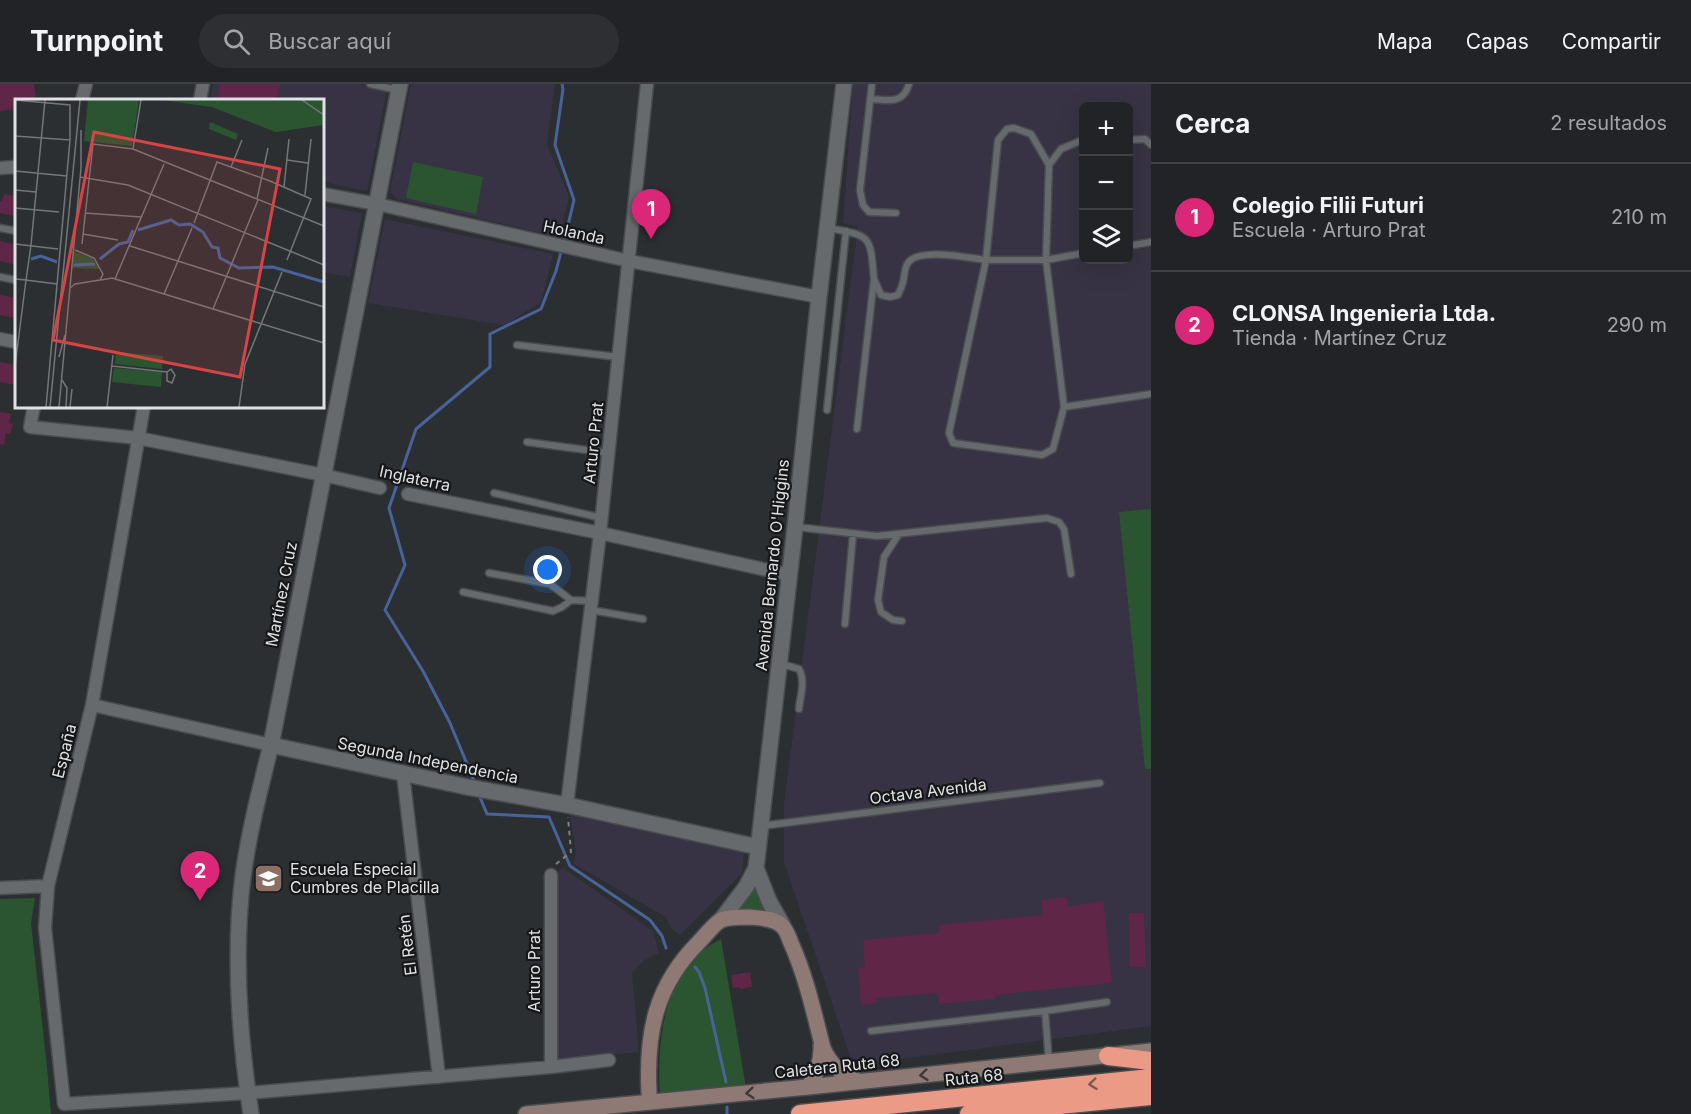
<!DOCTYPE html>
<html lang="es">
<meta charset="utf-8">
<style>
:root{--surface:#212326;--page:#2d2f32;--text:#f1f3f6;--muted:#a2a4a7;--line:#3e4043;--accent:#db2777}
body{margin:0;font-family:Inter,sans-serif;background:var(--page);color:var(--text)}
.controls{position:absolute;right:18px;top:18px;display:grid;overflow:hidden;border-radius:9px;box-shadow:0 6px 24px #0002}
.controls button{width:54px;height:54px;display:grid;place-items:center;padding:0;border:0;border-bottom:2px solid var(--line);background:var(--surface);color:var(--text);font:30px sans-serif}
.you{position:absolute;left:548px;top:486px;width:21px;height:21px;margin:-15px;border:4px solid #fff;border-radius:50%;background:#1a73e8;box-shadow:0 0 0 9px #1a73e833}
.badge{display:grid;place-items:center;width:39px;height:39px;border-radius:50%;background:var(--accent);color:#fff;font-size:20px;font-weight:700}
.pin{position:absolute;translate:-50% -50px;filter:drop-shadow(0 2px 3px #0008)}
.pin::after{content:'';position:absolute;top:32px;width:21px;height:18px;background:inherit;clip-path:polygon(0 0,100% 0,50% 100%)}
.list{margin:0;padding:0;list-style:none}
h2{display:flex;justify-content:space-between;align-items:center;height:78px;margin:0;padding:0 24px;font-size:26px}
h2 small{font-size:20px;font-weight:400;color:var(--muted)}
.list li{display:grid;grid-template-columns:39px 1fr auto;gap:18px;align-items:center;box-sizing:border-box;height:108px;padding:0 24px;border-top:2px solid var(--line)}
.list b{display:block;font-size:22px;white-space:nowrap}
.list p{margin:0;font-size:20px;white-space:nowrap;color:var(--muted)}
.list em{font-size:20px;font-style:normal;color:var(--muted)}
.icon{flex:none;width:33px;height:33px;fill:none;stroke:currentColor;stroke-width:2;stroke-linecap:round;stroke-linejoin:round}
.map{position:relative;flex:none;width:1151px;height:1030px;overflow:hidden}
header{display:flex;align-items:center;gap:36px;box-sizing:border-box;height:84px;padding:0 30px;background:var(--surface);border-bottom:2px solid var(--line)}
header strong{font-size:28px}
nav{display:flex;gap:33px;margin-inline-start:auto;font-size:21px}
.search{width:420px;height:54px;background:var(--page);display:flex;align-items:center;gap:15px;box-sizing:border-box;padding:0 21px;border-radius:33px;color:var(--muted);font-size:22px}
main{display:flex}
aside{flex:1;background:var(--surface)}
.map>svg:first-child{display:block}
.industrial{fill:#373344;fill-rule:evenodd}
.green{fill:#2b5531}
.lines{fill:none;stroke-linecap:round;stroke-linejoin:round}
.stream{stroke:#476399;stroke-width:3}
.building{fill:#602647}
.service-casing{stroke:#4a4c4f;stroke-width:9}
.minor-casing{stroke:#4a4c4f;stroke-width:15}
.tertiary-casing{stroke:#4a4c4f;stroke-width:18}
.secondary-casing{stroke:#4a4c4f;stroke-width:18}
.motorway-casing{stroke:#4a4c4f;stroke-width:21}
.path{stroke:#7f8184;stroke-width:2;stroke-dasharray:4.5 4.5;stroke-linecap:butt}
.service{stroke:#676a6d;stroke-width:6}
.minor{stroke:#676a6d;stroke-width:12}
.tertiary{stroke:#676a6d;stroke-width:15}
.secondary{stroke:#8f7974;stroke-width:15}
.motorway{stroke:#eb9b85;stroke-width:18}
.oneway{stroke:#403938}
.oneway2{stroke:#80594e}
.labels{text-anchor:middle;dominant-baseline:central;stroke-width:4.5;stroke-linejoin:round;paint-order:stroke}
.street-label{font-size:16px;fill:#e0e2e4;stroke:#161718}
.poi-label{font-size:16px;fill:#e0e2e4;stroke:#161718;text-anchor:start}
.inset-river{fill:none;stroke:#476399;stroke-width:3}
.inset-road{fill:none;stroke:#747779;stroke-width:1.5}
.view{fill:#d84444;fill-opacity:0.15;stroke:#d84444;stroke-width:3}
.inset-edge{fill:none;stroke:#e0e2e4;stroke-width:3}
</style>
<header>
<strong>Turnpoint</strong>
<div class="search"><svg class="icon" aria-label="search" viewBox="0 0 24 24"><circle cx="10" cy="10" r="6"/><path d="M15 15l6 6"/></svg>Buscar aquí</div>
<nav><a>Mapa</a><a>Capas</a><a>Compartir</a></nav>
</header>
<main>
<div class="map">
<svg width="1151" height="1030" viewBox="0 0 1151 1030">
<rect width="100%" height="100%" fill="#2c2f32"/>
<path class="industrial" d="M 213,0 L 388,0 L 367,107 L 323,98 L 322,16 L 210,16 Z
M 411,0 L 555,0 L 547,60 L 569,113 L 559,153 L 397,115 L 390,107 Z
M 853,0 L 1151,0 L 1151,942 L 853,981 L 784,778 L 784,721 L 858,142 L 843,139 ZM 1084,22 L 1128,22 L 1128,176 L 1084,176 Z
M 322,122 L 362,129 L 350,193 L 323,188 Z
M 385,135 L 553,170 L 541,218 L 505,241 L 368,219 Z
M 570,731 L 744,769 L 742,789 L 680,851 L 670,843 L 666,833 L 574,780 L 576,768 Z
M 563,784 L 653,847 L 659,869 L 643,877 L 632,889 L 639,968 L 556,976 L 556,790 Z"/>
<path class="green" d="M 413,78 L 483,93 L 476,130 L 406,114 Z
M 1151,425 L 1151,685 L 1145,685 L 1119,428 Z
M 755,800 L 760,816 L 768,830 L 754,826 L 739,825 Z
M 35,814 L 31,839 L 47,983 L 51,1030 L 0,1030 L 0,815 Z
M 721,855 L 746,1004 L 660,1010 C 657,968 662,910 691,877 C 700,867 710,861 721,855 Z"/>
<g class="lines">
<path class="stream" d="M 562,0 L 563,5 L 555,61 L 574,116 L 564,158
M 475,699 L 450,639 L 423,587 L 385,526 L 405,481 L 389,424 L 416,345 L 490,283 L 490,250 L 541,225 L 556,187 L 562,164
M 479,711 L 487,730 L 549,733 L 570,782 L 650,836 L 662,852 L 666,864
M 695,883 L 699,888 L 705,904 L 726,998
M 727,1023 L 727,1030"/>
</g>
<path class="building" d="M 0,0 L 34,0 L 36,16 L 16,16 L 16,25 L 0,27 Z
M 220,0 L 280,0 L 276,16 L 217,16 Z
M 4,110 L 16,112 L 16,132 L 0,129 L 0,117 L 2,117 Z
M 0,157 L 16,161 L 16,181 L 0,177 Z
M 0,211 L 16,214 L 14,234 L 0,231 Z
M 0,278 L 16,281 L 16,301 L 0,298 Z
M 0,328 L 11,330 L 9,339 L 13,340 L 10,350 L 6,349 L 4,361 L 0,360 Z
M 1067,813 L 1068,823 L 1103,817 L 1112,899 L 995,911 L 995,915 L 939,920 L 938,909 L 876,914 L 876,919 L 861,921 L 858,884 L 865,883 L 863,856 L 939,849 L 939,841 L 1043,831 L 1041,816 Z
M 1129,829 L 1144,829 L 1146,883 L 1130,883 Z
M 750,888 L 752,903 L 740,905 L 739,903 L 733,904 L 731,891 Z"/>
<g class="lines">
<defs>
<path id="service" d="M 370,0 L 398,6
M 872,0 L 860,106 L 863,121 L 869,128 L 896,129
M 870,15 C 888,16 903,21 909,0
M 1128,56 L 1145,55 L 1151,61
M 1084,57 L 1080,57 L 1061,65 L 1049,81 L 1046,176 L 1064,323 L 1053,365 L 1042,371 L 953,359 L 949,349 L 986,176 L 1046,176 L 1084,169
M 0,144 L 16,147
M 828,144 C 872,152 870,151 874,195 L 857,345
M 1128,162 L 1151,158
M 0,193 L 16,196
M 874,195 L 881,211 L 890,213 L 898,211 C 900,207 902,202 903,198 C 905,191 904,184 908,179 C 918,163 969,174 986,176 L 998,56 L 1007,45 L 1014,44 L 1031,50 L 1049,81
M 517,261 L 618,273
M 1064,323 L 1151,310
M 827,326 L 846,147
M 527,358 L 609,369
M 494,409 L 602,434
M 796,443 L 877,452 L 1047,434 L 1059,438 L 1064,445 L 1071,490
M 899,450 L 884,473 L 878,516 L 881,528 L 893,536 L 902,537
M 489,489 L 550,500 L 571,516
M 463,508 L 553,527 L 562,523 L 571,516 L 591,517
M 591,526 L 643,535
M 845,540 L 853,450
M 782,580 L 799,585 C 806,597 800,613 799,625
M 761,742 L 1100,699
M 871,947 L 1045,927
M 1049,978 L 1045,927 L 1107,918"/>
<path id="minor" d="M 82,16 L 86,0
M 200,16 L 203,0
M 0,84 L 16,83
M 322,110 L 377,120 L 629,177 L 819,213
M 0,255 L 16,258
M 34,322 L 30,343 L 138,354 L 323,391 L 380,404
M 144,322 L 92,621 L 48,802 L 45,844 L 64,1020 L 248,1009 L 551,983 L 609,976
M 408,410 L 600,449 L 790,491
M 92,621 L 271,661
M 403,690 L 439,993
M 567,721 L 600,449 L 647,0
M 0,804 L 48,802
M 551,983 L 551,791"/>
<path id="tertiary" d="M 271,661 L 467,703 L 567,721 L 758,763
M 721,836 L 746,803 L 756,784
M 783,842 L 769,817 L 756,784 L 795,443 L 819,213 L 844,0
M 251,1030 C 239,951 233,871 243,792 C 249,748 260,705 271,661 L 400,0"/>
<path id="secondary" d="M 808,1003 C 817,990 822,977 821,961
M 649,1009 C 646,949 655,902 699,858 C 704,853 715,839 721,836 C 729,833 741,833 749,833 C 759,834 776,834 783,843 C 787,847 789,854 791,859 C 806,892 814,929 823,964 C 830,980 841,991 858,997
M 526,1030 L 808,1003 L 1151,967"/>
<path id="motorway" d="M 1108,972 L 1151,977
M 800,1030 L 1151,994
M 969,1030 L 1151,1012"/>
</defs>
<use href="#service" class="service-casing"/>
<use href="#minor" class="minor-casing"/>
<use href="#tertiary" class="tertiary-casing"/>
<use href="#secondary" class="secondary-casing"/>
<use href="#motorway" class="motorway-casing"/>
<path class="path" d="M 556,780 L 571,768 L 568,733"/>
<use href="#service" class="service"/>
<use href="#minor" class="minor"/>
<use href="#tertiary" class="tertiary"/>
<use href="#secondary" class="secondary"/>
<use href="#motorway" class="motorway"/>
</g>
<defs><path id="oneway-chevron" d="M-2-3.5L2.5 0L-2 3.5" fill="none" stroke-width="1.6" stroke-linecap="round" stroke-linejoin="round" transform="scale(1.5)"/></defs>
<g class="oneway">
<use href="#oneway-chevron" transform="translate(924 991) rotate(174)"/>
<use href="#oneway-chevron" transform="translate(750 1009) rotate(175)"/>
</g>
<use class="oneway2" href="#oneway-chevron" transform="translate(1093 1000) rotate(174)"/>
<defs>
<symbol id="school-square" viewBox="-11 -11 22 22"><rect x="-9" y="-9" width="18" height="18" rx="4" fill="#8d6e63" stroke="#161718"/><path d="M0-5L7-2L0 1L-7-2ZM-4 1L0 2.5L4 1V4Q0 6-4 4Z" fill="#fff"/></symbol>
</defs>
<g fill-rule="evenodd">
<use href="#school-square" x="252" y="778" width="33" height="33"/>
</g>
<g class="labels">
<g class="street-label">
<text transform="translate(574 148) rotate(12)">Holanda</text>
<text transform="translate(593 359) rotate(-84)">Arturo Prat</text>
<text transform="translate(415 394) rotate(12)">Inglaterra</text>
<text transform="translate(772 481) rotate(-84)">Avenida Bernardo O'Higgins</text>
<text transform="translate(281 510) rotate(-79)">Martínez Cruz</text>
<text transform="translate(64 667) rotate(-76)">España</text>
<text transform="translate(428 676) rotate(11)">Segunda Independencia</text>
<text transform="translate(928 707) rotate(-7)">Octava Avenida</text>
<text transform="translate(407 861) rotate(-97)">El Retén</text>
<text transform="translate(534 887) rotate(-90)">Arturo Prat</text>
<text transform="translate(837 982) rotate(-6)">Caletera Ruta 68</text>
<text transform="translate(974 993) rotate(-6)">Ruta 68</text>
</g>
<g class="poi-label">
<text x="290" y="785">Escuela Especial<tspan x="290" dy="18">Cumbres de Placilla</tspan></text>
</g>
</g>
<g transform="translate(15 15)">
<rect width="309" height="309" fill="#2c2f32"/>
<path d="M 73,1 L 124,1 L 117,47 L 69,42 ZM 148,1 L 309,1 L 309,26 L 261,33 L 197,8 ZM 195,23 L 223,35 L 221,41 L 194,30 ZM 59,153 L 77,159 L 85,170 L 57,169 ZM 101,253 L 148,257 L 147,270 L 100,265 ZM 99,269 L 147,273 L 146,288 L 97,283 Z" fill="#2b5531"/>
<path class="inset-river" d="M 123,131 L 156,121 L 164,126 L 175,125 L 188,133 L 197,148 L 203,149 L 205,159 L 224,169 L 258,168 L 309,183M 16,160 L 26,157 L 42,163M 85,160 L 104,145 L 113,143 L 118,131M 59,166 L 80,165"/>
<path class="inset-road" d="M 0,1 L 55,6 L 55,41 L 0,37M 287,1 L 309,16M 66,31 L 66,69M 118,50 L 126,1M 272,61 L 293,64M 216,68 L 227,41M 0,72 L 52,77M 65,78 L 113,86 L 309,166M 269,88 L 274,40M 0,91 L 21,93M 290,96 L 296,40M 242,100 L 253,49M 0,109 L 44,113M 70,114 L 126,118M 179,124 L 202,63 L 255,82 L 296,100 L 272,161M 68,135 L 103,141M 0,145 L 43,150M 67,145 L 78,45 L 118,50 L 309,127M 16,146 L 30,1M 16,146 L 11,181 L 42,185M 115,147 L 309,208M 0,180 L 11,181 L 0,267M 100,180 L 149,65M 86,181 L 97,179 L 309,244M 55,189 L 60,185 L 85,181 L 88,175 L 79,159 L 60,151M 149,195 L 177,129M 198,210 L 243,101M 44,258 L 50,236M 97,267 L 152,273 L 156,270 L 160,276 L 157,284 L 152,282 L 152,273M 47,281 L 52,289 L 51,308M 31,308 L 55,41M 35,308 L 65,1M 44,308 L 66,69M 55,308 L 57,290M 92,308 L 98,256M 224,308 L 230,265 L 267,173"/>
<path class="view" d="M 79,33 L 265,70 L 225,278 L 38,241 Z"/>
<rect width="309" height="309" class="inset-edge"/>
</g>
</svg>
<div class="controls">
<button>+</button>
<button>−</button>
<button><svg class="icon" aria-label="layers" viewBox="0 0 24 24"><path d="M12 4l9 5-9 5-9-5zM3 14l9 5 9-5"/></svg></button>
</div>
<div class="you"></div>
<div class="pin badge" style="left:651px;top:155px">1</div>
<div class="pin badge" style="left:200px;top:817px">2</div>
</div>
<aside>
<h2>Cerca<small>2 resultados</small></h2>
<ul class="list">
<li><span class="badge">1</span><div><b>Colegio Filii Futuri</b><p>Escuela · Arturo Prat</p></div><em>210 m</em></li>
<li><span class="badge">2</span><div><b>CLONSA Ingenieria Ltda.</b><p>Tienda · Martínez Cruz</p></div><em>290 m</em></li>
</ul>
</aside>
</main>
